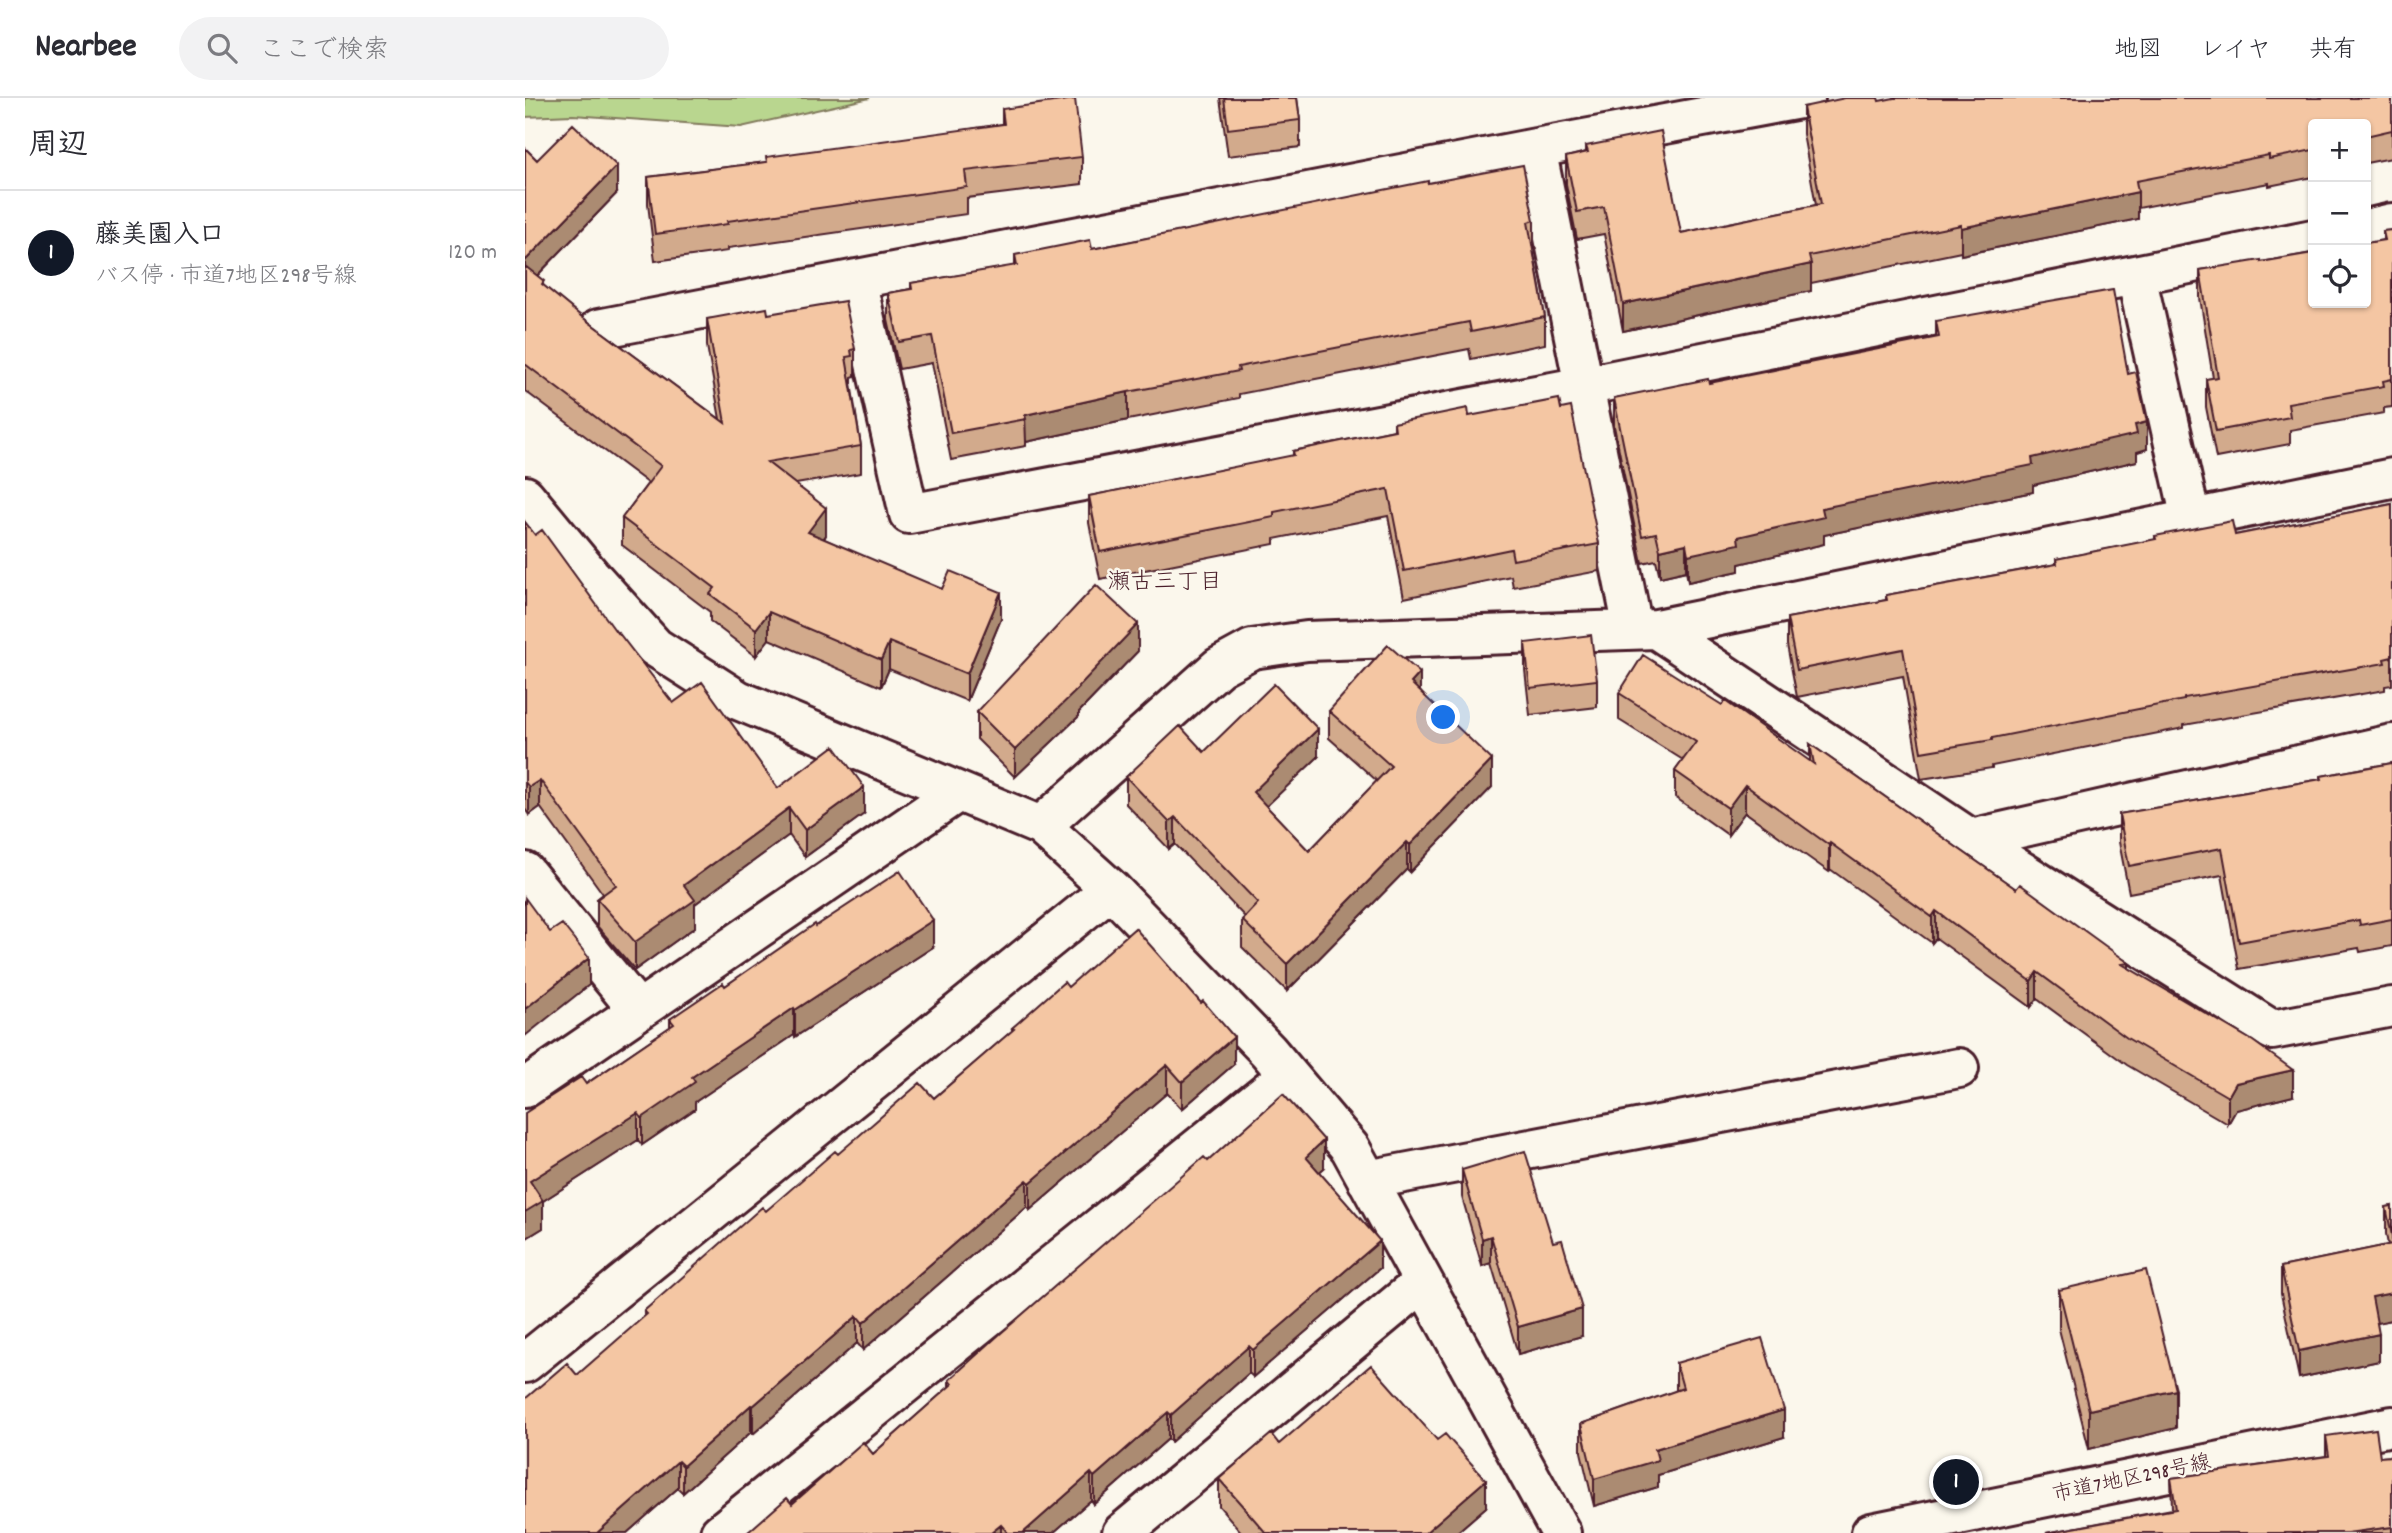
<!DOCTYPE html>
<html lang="ja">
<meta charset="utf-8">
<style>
:root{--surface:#fff;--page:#f2f2f3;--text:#2b2b33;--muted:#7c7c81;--line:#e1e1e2;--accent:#111827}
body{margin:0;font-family:Dekko,"Klee One",sans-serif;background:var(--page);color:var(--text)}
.controls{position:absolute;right:21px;top:21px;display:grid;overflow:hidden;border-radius:7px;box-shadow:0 2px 5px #0004}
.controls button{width:63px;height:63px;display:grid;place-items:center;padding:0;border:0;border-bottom:2px solid var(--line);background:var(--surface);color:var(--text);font:35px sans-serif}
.you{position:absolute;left:919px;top:620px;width:24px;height:24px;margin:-18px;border:5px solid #fff;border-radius:50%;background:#1a73e8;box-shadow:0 0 0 10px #1a73e833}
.badge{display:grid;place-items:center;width:46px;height:46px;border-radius:50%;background:var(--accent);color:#fff;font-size:23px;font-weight:700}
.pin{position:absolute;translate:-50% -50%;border:4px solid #fff;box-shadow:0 2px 7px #0006}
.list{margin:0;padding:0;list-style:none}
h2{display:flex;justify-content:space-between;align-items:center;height:91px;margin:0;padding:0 28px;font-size:30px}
h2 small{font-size:23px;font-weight:400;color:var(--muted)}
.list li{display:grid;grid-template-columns:46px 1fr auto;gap:21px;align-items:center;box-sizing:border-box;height:126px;padding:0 28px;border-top:2px solid var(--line)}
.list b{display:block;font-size:26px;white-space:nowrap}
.list p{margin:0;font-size:23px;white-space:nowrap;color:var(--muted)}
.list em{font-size:23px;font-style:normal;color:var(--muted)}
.icon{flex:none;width:38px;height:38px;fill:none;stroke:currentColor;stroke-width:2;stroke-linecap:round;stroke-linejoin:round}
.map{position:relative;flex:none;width:1867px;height:1435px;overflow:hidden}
header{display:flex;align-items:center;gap:42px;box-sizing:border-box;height:98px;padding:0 35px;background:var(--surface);border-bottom:2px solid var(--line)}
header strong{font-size:33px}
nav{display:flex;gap:38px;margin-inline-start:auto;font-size:24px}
.search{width:490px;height:63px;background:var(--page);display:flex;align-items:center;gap:18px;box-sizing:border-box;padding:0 24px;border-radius:38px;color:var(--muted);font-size:26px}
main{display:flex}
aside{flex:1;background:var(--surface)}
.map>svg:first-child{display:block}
.green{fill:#b9d68f;stroke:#827a5d;stroke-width:2}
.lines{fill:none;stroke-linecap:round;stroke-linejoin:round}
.minor-casing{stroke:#4a1f2b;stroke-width:44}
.minor{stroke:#fbf7ec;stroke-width:38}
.wall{fill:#d2aa8c;stroke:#4a1f2b;stroke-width:2}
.shaded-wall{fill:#ab8b72;stroke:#4a1f2b;stroke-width:2}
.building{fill:#f4c6a3;stroke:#4a1f2b;stroke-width:2}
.labels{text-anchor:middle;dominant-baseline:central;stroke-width:5;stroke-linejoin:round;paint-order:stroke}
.street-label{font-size:21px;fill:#4a1f2b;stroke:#fbf7ec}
.neighbourhood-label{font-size:23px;fill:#4a1f2b;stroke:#fbf7ec}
</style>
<header>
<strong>Nearbee</strong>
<div class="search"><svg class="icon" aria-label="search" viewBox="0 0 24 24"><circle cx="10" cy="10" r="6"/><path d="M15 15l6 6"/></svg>ここで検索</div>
<nav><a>地図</a><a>レイヤ</a><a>共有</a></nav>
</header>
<main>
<aside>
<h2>周辺<small></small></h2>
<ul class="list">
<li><span class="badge">1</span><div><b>藤美園入口</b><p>バス停 · 市道7地区298号線</p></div><em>120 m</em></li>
</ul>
</aside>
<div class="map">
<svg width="1867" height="1435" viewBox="0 0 1867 1435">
<rect width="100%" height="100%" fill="#fbf7ec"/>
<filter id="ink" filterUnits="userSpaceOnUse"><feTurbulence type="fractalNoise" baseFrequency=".0143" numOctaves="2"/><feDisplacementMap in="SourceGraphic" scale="14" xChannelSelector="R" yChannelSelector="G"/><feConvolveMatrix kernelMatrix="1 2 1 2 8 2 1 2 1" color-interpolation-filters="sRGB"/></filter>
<g filter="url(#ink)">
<path class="green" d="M 0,0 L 345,0 L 216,29 L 48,17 L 0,19 Z"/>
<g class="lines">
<defs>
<path id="minor" d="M 1011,50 L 1108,531
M 1841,131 L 1867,125
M 1611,177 L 1666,421
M 331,181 L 384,416 L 1059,288 L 1788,141
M 73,231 L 1011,50 L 1280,0
M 0,398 L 67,479 L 130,549 L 213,602 L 516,728 L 586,791 L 743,953 L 825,1050 L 1036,1435
M 1131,531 L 1446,741 L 1747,932 L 1867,909
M 516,728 L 694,569 L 727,551 L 782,543 L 1131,531 L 1867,380
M 1446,741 L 1867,646
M 0,774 L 113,912
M 0,990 L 433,694
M 842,1082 L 1434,970
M 0,1265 L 586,791
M 195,1435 L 763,977
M 597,1435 L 898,1184
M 1346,1435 L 1867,1328"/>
</defs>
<use href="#minor" class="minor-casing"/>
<use href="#minor" class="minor"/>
</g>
<path class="wall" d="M 695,0 L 772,0 L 775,22 L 775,49 L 703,58 Z
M 1867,0 L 1867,60 L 1841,65 L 1841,26 L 1788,26 L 1788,79 L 1744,88 L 1744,85 L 1613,110 L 1613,121 L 1436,157 L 1436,154 L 1286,185 L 1286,193 L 1098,233 L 1079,136 L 1052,141 L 1041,86 L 1041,59 L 1061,54 L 1061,48 L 1156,135 L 1291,107 L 1278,36 L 1278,9 L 1354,3 Z
M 477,11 L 557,59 L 557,86 L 442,100 L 442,116 L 203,150 L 203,153 L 130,163 L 123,106 L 123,79 L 241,64 L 477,26 Z
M 0,50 L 12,62 L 92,95 L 12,178 L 19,188 L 57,219 L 195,321 L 182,248 L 182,221 L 243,216 L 330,251 L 330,278 L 327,279 L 327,285 L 326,285 L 336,348 L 336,375 L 271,386 L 301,437 L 299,441 L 476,521 L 442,603 L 364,571 L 356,589 L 244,541 L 231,558 L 185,523 L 185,514 L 97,447 L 97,420 L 123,385 L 0,293 Z
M 903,85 L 1009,122 L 1009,150 L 1008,150 L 1020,219 L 1020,246 L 946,261 L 944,251 L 714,296 L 714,300 L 603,322 L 501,344 L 501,348 L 426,362 L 407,265 L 374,271 L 363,222 L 363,195 L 386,191 L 386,185 L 490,168 L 490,157 L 567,151 Z
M 1867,132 L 1867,309 L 1859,310 L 1859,315 L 1765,332 L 1765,346 L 1691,360 L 1681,309 L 1681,281 L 1688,280 L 1675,200 L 1675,172 L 1736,164 L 1858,142 L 1858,133 Z
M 1411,223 L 1603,276 L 1622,351 L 1612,354 L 1612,363 L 1508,387 L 1508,394 L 1299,437 L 1299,446 L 1214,466 L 1214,473 L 1163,484 L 1161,473 L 1135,479 L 1131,462 L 1117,465 L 1089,328 L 1089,300 L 1184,285 L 1411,239 Z
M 1036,311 L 1074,446 L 1074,473 L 988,489 L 986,478 L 879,500 L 863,418 L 749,441 L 749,446 L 575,481 L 564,425 L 564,398 L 768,358 L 768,353 L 869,332 L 869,325 Z
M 1867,406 L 1867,587 L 1860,588 L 1860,592 L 1659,627 L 1659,630 L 1467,668 L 1467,670 L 1396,681 L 1378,578 L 1272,599 L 1262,547 L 1262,520 L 1361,502 L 1361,497 L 1531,466 L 1531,461 L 1630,442 L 1630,438 L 1710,437 Z
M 0,424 L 10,437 L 148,605 L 253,690 L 339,716 L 280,759 L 264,737 L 170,806 L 170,829 L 110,872 L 72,828 L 72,801 L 78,796 L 15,709 L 4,717 L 0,711 Z
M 1000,545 L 1072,582 L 1072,609 L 1005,617 L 1000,572 Z
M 613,553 L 554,614 L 554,618 L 490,679 L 452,641 L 452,614 Z
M 895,593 L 967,689 L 885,774 L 882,771 L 762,893 L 717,849 L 717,822 L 720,819 L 650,746 L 644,751 L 601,706 L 601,679 L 679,654 L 793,659 L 741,708 L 784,753 L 852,683 L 804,640 L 804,613 Z
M 1094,595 L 1285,663 L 1285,646 L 1491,791 L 1604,865 L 1604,870 L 1768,998 L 1711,1012 L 1703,1026 L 1602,967 L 1512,901 L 1506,909 L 1411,840 L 1407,845 L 1305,771 L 1304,774 L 1220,714 L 1203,737 L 1150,699 L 1150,673 L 1158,662 L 1094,622 Z
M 1867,665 L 1867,848 L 1835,854 L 1834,850 L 1714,871 L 1697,777 L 1604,795 L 1594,744 L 1594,716 L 1796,681 L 1796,678 Z
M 291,828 L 408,849 L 270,939 L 269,937 L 170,1004 L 170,1011 L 117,1047 L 113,1042 L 18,1103 L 18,1130 L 0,1141 L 61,986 L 145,929 L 145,921 L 200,888 Z
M 543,889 L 709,966 L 657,1011 L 642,995 L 505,1112 L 502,1109 L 338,1252 L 332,1245 L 228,1336 L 226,1334 L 158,1395 L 153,1390 L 102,1435 L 0,1435 L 119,1219 L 119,1213 L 241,1113 L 313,1056 L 409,1000 L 487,933 L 487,930 Z
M 683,1063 L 799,1070 L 794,1074 L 855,1170 L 728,1279 L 724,1275 L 646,1344 L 643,1341 L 569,1406 L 566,1402 L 528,1435 L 222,1435 L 267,1406 L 348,1356 L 424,1289 L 424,1282 Z
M 937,1072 L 1057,1238 L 993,1256 L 966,1165 L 957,1168 L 937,1099 Z
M 1867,1108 L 1867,1222 L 1852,1225 L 1854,1263 L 1774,1280 L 1756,1196 L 1756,1169 L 1863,1147 L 1861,1136 L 1861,1109 Z
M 1534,1192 L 1651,1330 L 1564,1351 L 1534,1231 Z
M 1151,1265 L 1259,1339 L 1133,1377 L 1133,1389 L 1069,1408 L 1056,1354 L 1056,1326 L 1151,1293 Z
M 1801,1338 L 1855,1359 L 1867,1358 L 1867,1435 L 1521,1435 L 1647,1411 L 1646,1380 L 1801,1358 Z
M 754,1346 L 961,1409 L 931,1435 L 717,1435 L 694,1408 L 694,1381 Z"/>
<path class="shaded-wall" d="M 92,68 L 92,95 L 0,190 L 0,163 Z
M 1613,94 L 1613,121 L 1436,157 L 1436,130 Z
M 1286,166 L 1286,193 L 1098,233 L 1098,206 Z
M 603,294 L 603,322 L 501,344 L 500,317 Z
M 1622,324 L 1622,351 L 1612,354 L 1612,363 L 1508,387 L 1508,394 L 1299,437 L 1299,446 L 1214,466 L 1214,473 L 1163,484 L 1163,457 L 1213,439 L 1297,410 L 1507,360 L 1610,327 Z
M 301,410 L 301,437 L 283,461 L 283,434 Z
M 1161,446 L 1161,473 L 1135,479 L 1135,452 Z
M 476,494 L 476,521 L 442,603 L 442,576 Z
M 244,514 L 244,541 L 231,558 L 231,531 Z
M 613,526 L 613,553 L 554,614 L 554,618 L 490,679 L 490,652 Z
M 364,544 L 364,571 L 356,589 L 356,562 Z
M 895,575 L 895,602 L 886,585 Z
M 793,631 L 793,659 L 728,721 L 728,694 Z
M 967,662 L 967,689 L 885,774 L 885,747 Z
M 15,682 L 15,709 L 4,717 L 4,689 Z
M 1220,687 L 1220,714 L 1203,737 L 1203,710 Z
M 339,689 L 339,716 L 280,759 L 280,732 Z
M 264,710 L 264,737 L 170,806 L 170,829 L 110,872 L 110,844 L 159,787 Z
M 650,719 L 650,746 L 644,751 L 644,724 Z
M 882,744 L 882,771 L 762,893 L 762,866 Z
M 1305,745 L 1305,771 L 1304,774 L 1304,747 Z
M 1411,813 L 1411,840 L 1407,845 L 1407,819 Z
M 408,822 L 408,849 L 270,939 L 270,912 Z
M 64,860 L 64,887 L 0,938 L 0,911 Z
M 1512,874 L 1512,901 L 1506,909 L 1506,883 Z
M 269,910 L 269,937 L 170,1004 L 170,1011 L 117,1047 L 117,1020 L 167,979 Z
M 709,939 L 709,966 L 657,1011 L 657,984 Z
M 642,967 L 642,995 L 505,1112 L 505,1085 Z
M 1768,972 L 1768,998 L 1711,1012 L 1703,1026 L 1703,999 L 1711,985 Z
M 113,1015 L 113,1042 L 18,1103 L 18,1130 L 0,1141 L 0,1114 L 5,1083 Z
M 799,1042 L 799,1070 L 781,1086 L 781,1059 Z
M 502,1082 L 502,1109 L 338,1252 L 338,1225 Z
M 966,1138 L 966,1165 L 957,1168 L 957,1141 Z
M 855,1143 L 855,1170 L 728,1279 L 728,1252 Z
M 1867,1195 L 1867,1222 L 1847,1226 L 1847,1199 Z
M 1057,1211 L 1057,1238 L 993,1256 L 993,1229 Z
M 332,1218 L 332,1245 L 228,1336 L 228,1308 Z
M 1854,1236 L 1854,1263 L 1774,1280 L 1774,1253 Z
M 724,1248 L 724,1275 L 646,1344 L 646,1317 Z
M 1651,1292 L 1651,1330 L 1564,1351 L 1564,1312 Z
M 226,1307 L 226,1334 L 158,1395 L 158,1368 Z
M 1259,1312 L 1259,1339 L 1133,1377 L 1133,1389 L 1069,1408 L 1069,1381 L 1130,1351 Z
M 643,1314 L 643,1341 L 569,1406 L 569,1379 Z
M 153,1363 L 153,1390 L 102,1435 L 72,1435 Z
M 566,1375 L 566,1402 L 528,1435 L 498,1435 Z
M 961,1382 L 961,1409 L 931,1435 L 900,1435 Z
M 476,1427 L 476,1435 L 466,1435 Z"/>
<path class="building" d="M 699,0 L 772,0 L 775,22 L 703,31 Z
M 1320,0 L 1353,0 L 1354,3 L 1369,0 L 1867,0 L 1867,32 L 1841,38 L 1841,26 L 1788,26 L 1788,52 L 1744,61 L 1744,57 L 1611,83 L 1613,94 L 1436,130 L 1436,127 L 1284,158 L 1286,166 L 1098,206 L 1079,109 L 1052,114 L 1041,59 L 1063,54 L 1061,48 L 1136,33 L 1156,135 L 1296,106 L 1278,9 Z
M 550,1 L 557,59 L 440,73 L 442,89 L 202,123 L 203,126 L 130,136 L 123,79 L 242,64 L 241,59 L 479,26 L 477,11 Z
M 48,26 L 92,68 L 0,163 L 0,50 L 12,62 Z
M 998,67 L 1009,122 L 1003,124 L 1020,219 L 946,234 L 944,224 L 713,269 L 714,273 L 603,294 L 500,317 L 501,321 L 426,335 L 407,238 L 374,244 L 363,195 L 387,191 L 386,185 L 492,167 L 490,157 L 565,142 L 567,151 L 903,83 L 903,85 Z
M 1867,132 L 1867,281 L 1858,283 L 1859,288 L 1763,305 L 1765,319 L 1691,333 L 1681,281 L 1693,279 L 1675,172 L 1736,162 L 1736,164 L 1788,155 L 1788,205 L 1841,205 L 1841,145 L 1860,142 L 1858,133 Z
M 0,168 L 19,183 L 17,186 L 57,219 L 200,325 L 182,221 L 242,210 L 243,216 L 320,203 L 330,251 L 326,252 L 327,258 L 321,259 L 336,348 L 242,364 L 301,410 L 283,434 L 417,491 L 425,473 L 476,494 L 442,576 L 364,544 L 356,562 L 244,514 L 231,531 L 185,496 L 190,490 L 97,420 L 136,368 L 0,266 Z
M 1588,192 L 1603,276 L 1611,274 L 1622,324 L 1610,327 L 1612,336 L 1507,360 L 1508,367 L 1297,410 L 1299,419 L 1213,439 L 1214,446 L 1163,457 L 1161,446 L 1135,452 L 1131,435 L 1117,438 L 1089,300 L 1183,281 L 1184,285 L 1414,239 L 1411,223 Z
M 1034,301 L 1036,311 L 1046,309 L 1074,446 L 988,462 L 986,451 L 879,473 L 863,391 L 749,414 L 749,419 L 575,454 L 564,398 L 769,357 L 768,353 L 870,332 L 869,325 L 943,310 L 944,318 Z
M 1867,406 L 1867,559 L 1859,561 L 1860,565 L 1659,600 L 1659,602 L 1467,640 L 1467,642 L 1396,654 L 1378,551 L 1272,572 L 1262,520 L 1362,502 L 1361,497 L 1532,466 L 1531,461 L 1631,441 L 1630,438 L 1707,423 L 1710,437 Z
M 0,424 L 10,437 L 17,432 L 92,535 L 93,534 L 148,605 L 177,584 L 253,690 L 309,648 L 339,689 L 280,732 L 264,710 L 159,787 L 170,802 L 110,844 L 72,801 L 91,787 L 15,682 L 4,689 L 0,684 Z
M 571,487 L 613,526 L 553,589 L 554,590 L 490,652 L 452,614 Z
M 1066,537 L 1072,582 L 1005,590 L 1000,545 Z
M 863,547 L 895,575 L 886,585 L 967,662 L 885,747 L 882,744 L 762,866 L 717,822 L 733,805 L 650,719 L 644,724 L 601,679 L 655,628 L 679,654 L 749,586 L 793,631 L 728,694 L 784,753 L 866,668 L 804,613 Z
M 1118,557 L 1197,607 L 1200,603 L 1289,666 L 1285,646 L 1491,791 L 1495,786 L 1604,865 L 1597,866 L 1728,943 L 1768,972 L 1711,985 L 1703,999 L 1602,940 L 1512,874 L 1506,883 L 1411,813 L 1407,819 L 1305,745 L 1304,747 L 1220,687 L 1203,710 L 1150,673 L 1171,644 L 1094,595 Z
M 1867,665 L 1867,821 L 1835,827 L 1834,822 L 1714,844 L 1697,750 L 1604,768 L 1594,716 L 1797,681 L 1796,678 Z
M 375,773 L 408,822 L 270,912 L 269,910 L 167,979 L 170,984 L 117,1020 L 113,1015 L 5,1083 L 18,1103 L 0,1114 L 0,1015 L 56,979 L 61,986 L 149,926 L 145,921 L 198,885 L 200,888 L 290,826 L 291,828 Z
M 0,800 L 25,834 L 37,826 L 64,860 L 0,911 Z
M 610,830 L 676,905 L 678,903 L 709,939 L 657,984 L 642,967 L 505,1085 L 502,1082 L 338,1225 L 332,1218 L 228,1308 L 226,1307 L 158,1368 L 153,1363 L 72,1435 L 0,1435 L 0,1301 L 42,1265 L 52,1277 L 122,1216 L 119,1213 L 237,1109 L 241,1113 L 310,1053 L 313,1056 L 395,985 L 409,1000 L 489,931 L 487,930 L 539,884 L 543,889 Z
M 758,996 L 799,1042 L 781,1059 L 855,1143 L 728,1252 L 724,1248 L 646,1317 L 643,1314 L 569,1379 L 566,1375 L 498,1435 L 483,1435 L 476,1427 L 466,1435 L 222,1435 L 262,1400 L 267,1406 L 338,1344 L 348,1356 L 427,1286 L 424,1282 L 476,1235 L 679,1059 L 683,1063 Z
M 1000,1053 L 1028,1144 L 1037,1142 L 1057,1211 L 993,1229 L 966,1138 L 957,1141 L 937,1072 Z
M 1867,1108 L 1867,1138 L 1861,1109 Z
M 1867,1146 L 1867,1195 L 1847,1199 L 1854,1236 L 1774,1253 L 1756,1169 Z
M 1621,1172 L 1651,1292 L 1564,1312 L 1534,1192 Z
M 1237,1240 L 1259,1312 L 1130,1351 L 1133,1362 L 1069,1381 L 1056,1326 L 1158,1290 L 1151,1265 Z
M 846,1267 L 912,1342 L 920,1336 L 961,1382 L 900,1435 L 741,1435 L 694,1381 L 746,1336 L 754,1346 Z
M 1851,1331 L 1855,1359 L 1867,1358 L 1867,1429 L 1822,1435 L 1521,1435 L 1651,1411 L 1646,1380 L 1804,1358 L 1801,1338 Z"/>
</g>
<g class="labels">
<g class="street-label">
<text transform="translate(1607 1382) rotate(-12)">市道7地区298号線</text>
</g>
<g class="neighbourhood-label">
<text x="640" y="485">瀬古三丁目</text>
</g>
</g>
</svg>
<div class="controls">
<button>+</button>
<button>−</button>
<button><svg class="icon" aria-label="locate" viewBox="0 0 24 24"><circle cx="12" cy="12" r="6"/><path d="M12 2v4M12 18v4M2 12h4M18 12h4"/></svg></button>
</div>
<div class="you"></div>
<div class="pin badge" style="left:1431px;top:1384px">1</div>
</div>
</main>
